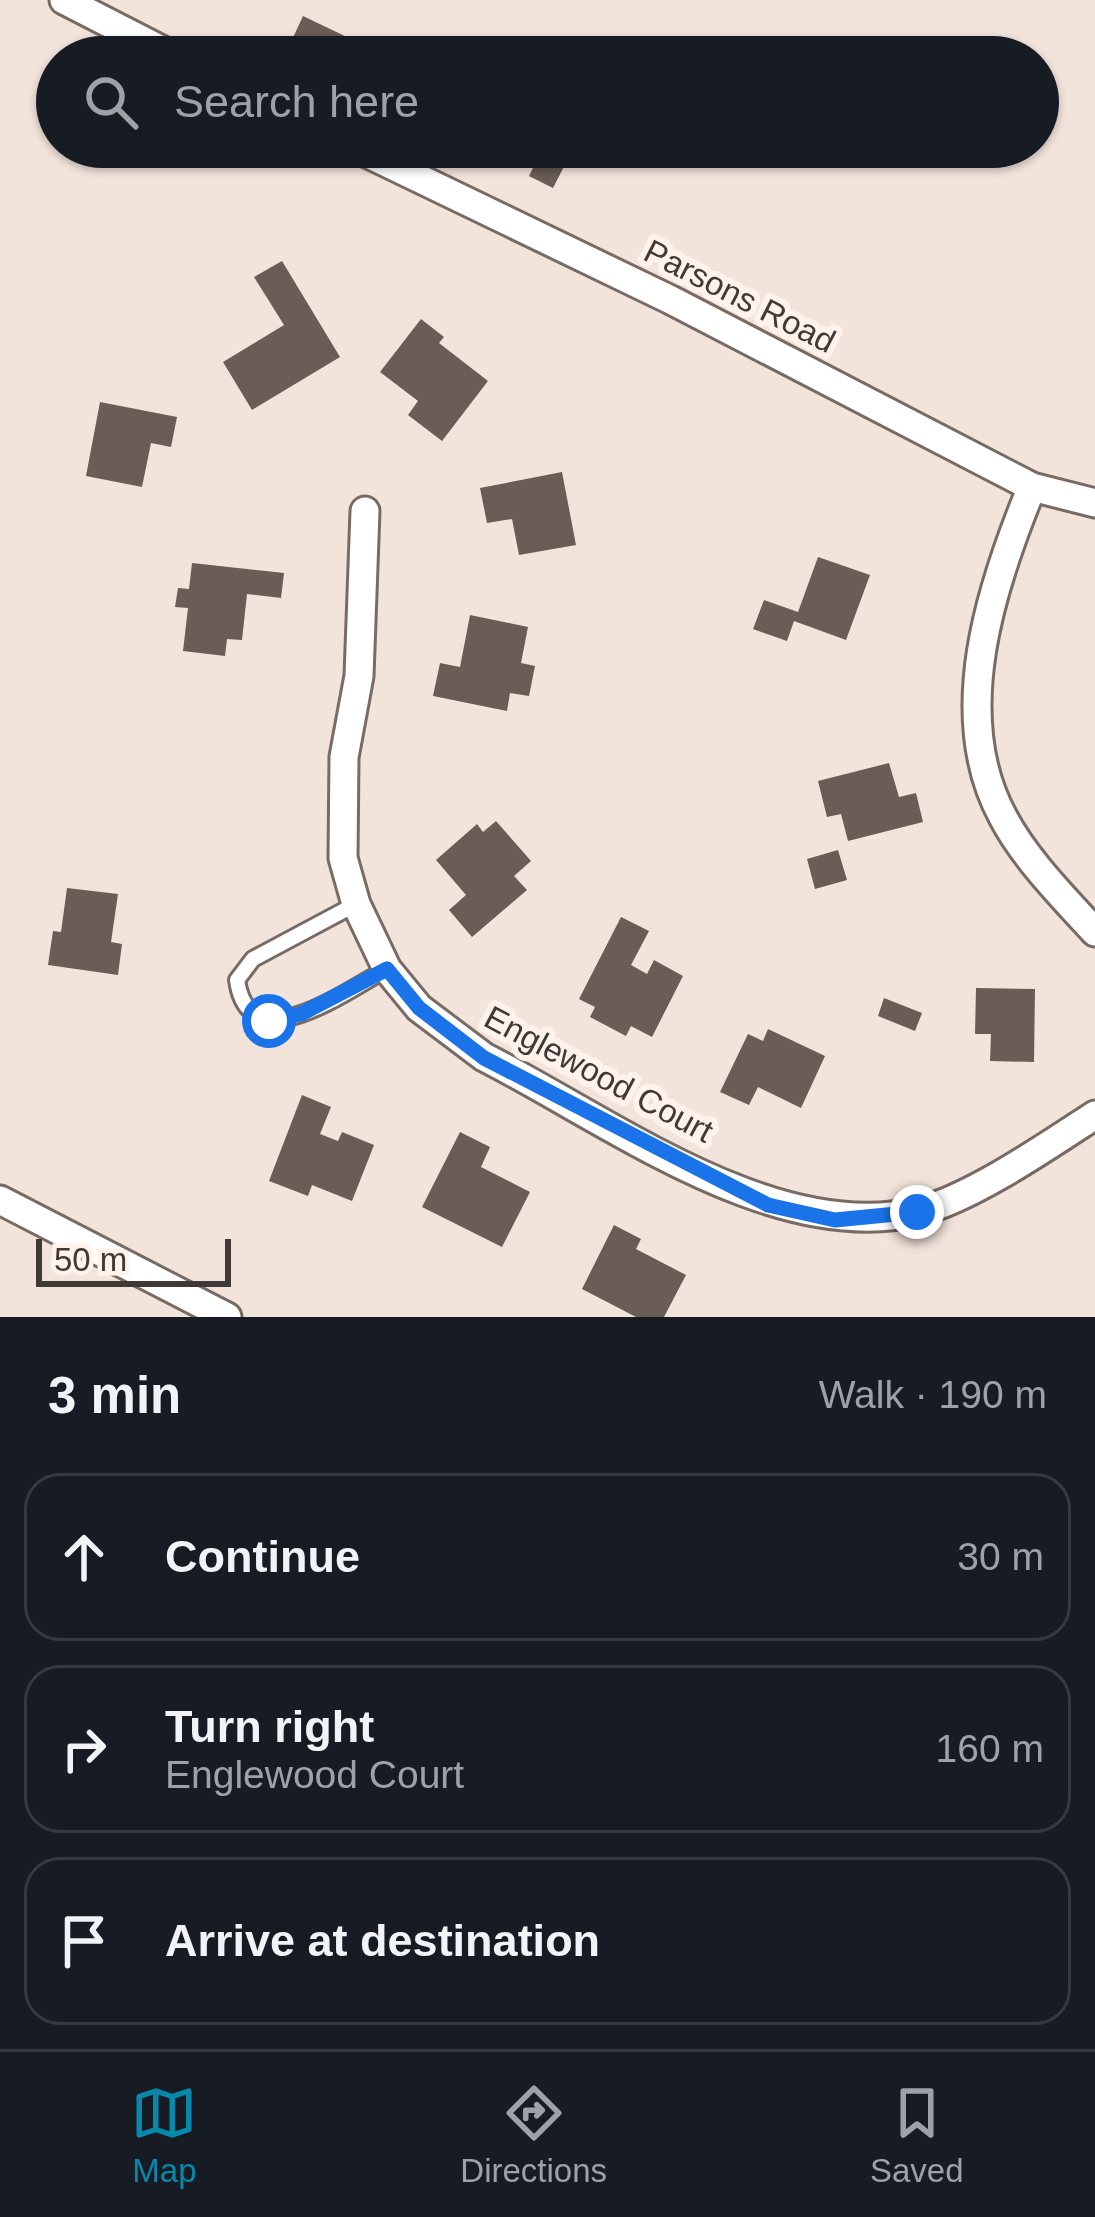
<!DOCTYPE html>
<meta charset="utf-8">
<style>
:root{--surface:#171b24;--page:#242831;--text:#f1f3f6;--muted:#9ea1a6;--line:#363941;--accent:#0888aa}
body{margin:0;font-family:Arial,sans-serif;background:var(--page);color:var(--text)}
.scale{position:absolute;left:36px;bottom:30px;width:195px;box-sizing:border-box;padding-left:12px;border:6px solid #3f3a36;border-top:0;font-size:33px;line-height:42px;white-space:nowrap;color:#3f3a36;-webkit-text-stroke:9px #fef2eb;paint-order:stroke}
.stop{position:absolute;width:36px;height:36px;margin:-27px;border:9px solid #1a73e8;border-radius:50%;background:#fff}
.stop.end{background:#1a73e8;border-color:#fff;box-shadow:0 3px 12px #0008}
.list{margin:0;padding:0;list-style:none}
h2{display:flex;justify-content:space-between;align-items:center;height:156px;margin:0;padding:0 48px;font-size:51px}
h2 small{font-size:39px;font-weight:400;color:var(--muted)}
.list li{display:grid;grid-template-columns:78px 1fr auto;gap:36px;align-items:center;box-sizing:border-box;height:168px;margin:0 24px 24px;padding:0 24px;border:3px solid var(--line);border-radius:36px}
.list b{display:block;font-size:45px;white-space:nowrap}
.list p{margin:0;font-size:39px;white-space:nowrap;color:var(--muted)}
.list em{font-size:39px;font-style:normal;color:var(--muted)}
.icon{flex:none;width:66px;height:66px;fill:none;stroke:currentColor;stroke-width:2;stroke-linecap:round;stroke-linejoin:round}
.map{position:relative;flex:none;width:1095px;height:1317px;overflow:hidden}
.search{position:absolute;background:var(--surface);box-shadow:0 3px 9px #0004;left:36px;right:36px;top:36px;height:132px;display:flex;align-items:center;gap:30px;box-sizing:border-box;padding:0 42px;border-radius:66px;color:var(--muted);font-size:45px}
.sheet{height:732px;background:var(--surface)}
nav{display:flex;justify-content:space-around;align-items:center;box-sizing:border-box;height:168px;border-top:3px solid var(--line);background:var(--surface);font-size:33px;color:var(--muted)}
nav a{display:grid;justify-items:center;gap:6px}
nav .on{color:var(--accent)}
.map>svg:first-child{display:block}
.building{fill:#695d55}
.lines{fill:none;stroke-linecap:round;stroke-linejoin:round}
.service-casing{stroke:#786b64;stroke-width:20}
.minor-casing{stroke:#786b64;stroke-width:33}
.service{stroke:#fff;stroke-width:14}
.minor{stroke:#fff;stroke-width:27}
.route{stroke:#1a73e8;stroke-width:15}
.labels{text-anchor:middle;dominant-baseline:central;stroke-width:12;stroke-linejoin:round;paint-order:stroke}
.street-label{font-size:33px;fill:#3f3a36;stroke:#fef2eb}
</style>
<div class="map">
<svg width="1095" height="1317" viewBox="0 0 1095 1317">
<rect width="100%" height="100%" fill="#f3e4db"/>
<path class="building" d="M 303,16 L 349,38 L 340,57 L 284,57 Z
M 543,147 L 574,147 L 553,188 L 529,176 Z
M 282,261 L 340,357 L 252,410 L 223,362 L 284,325 L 254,277 Z
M 421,319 L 444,337 L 439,343 L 488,381 L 442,441 L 408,415 L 418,401 L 380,372 Z
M 100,402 L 177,417 L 171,447 L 151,443 L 142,487 L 86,476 Z
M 562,472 L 576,545 L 519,555 L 512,519 L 487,523 L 480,488 Z
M 818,557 L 870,575 L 846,640 L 794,621 L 787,641 L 753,629 L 764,600 L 798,612 Z
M 192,563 L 284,573 L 281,598 L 247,594 L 242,640 L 227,639 L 225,656 L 183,651 L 188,608 L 175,607 L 178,588 L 189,589 Z
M 470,615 L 528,627 L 521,663 L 535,666 L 529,696 L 510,693 L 507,711 L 433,696 L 440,663 L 460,667 Z
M 889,763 L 899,797 L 916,793 L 923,822 L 848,841 L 841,814 L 827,817 L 818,781 Z
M 496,821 L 531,861 L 514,876 L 527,890 L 472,937 L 449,910 L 466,895 L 436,860 L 477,824 L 483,832 Z
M 838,850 L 847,880 L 815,889 L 807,859 Z
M 67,888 L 118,894 L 111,942 L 122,944 L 118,975 L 48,965 L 53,931 L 61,932 Z
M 621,917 L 649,931 L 631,965 L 647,974 L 654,960 L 683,976 L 652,1037 L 631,1026 L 626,1036 L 590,1017 L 595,1007 L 579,999 Z
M 976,988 L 1035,989 L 1034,1062 L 990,1061 L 991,1034 L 975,1034 Z
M 884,998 L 922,1013 L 915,1031 L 878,1016 Z
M 768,1029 L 825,1056 L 801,1108 L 758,1087 L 749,1105 L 720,1092 L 748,1034 L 763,1041 Z
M 302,1095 L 331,1107 L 320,1134 L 338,1141 L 342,1132 L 374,1145 L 352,1201 L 312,1185 L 308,1196 L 269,1181 Z
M 460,1132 L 490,1147 L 481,1167 L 530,1192 L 502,1247 L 422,1207 Z
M 614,1225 L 641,1239 L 636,1249 L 686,1275 L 664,1317 L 636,1317 L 582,1289 Z"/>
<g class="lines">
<defs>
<path id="service" d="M 356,904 L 253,959 L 237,980 C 249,1064 347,990 387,969"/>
<path id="minor" d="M 64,0 L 175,57
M 354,147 L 671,300 L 1032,487 L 1095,503
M 1032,487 C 991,586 948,716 1003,817 C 1025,859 1063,897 1095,932
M 365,511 L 359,676 L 344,757 L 343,858 L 356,904 L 387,969 L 419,1008 L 484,1057 C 610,1121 776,1247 920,1211 C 972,1198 1049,1145 1095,1115
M 0,1200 L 227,1317"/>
</defs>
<use href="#service" class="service-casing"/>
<use href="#minor" class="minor-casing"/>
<use href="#service" class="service"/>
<use href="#minor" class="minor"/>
</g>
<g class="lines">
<path class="route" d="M 269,1021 L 301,1014 L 387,969 L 419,1008 L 484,1058 L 768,1205 L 835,1220 L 917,1212"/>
</g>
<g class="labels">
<g class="street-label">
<text transform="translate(740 296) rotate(27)">Parsons Road</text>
<text transform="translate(599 1074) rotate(28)">Englewood Court</text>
</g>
</g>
</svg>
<div class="scale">50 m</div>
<div class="stop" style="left:269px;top:1021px"></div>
<div class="stop end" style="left:917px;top:1212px"></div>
<div class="search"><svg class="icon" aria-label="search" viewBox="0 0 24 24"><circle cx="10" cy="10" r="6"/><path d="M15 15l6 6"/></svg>Search here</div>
</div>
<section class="sheet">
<h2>3 min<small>Walk · 190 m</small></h2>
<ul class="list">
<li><svg class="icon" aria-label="ahead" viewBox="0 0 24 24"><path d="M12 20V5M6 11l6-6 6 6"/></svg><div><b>Continue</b></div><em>30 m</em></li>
<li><svg class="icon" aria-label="right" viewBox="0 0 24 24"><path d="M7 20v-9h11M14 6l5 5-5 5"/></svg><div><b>Turn right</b><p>Englewood Court</p></div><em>160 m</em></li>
<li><svg class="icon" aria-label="arrive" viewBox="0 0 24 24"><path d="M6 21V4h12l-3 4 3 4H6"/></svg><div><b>Arrive at destination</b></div></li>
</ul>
</section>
<nav>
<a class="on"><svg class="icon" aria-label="map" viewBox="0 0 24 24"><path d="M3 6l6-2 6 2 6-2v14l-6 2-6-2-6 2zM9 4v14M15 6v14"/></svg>Map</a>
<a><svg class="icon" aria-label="directions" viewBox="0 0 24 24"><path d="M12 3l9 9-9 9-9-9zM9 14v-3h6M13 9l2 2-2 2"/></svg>Directions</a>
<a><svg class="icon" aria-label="saved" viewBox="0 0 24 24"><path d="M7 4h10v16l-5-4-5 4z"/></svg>Saved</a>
</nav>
